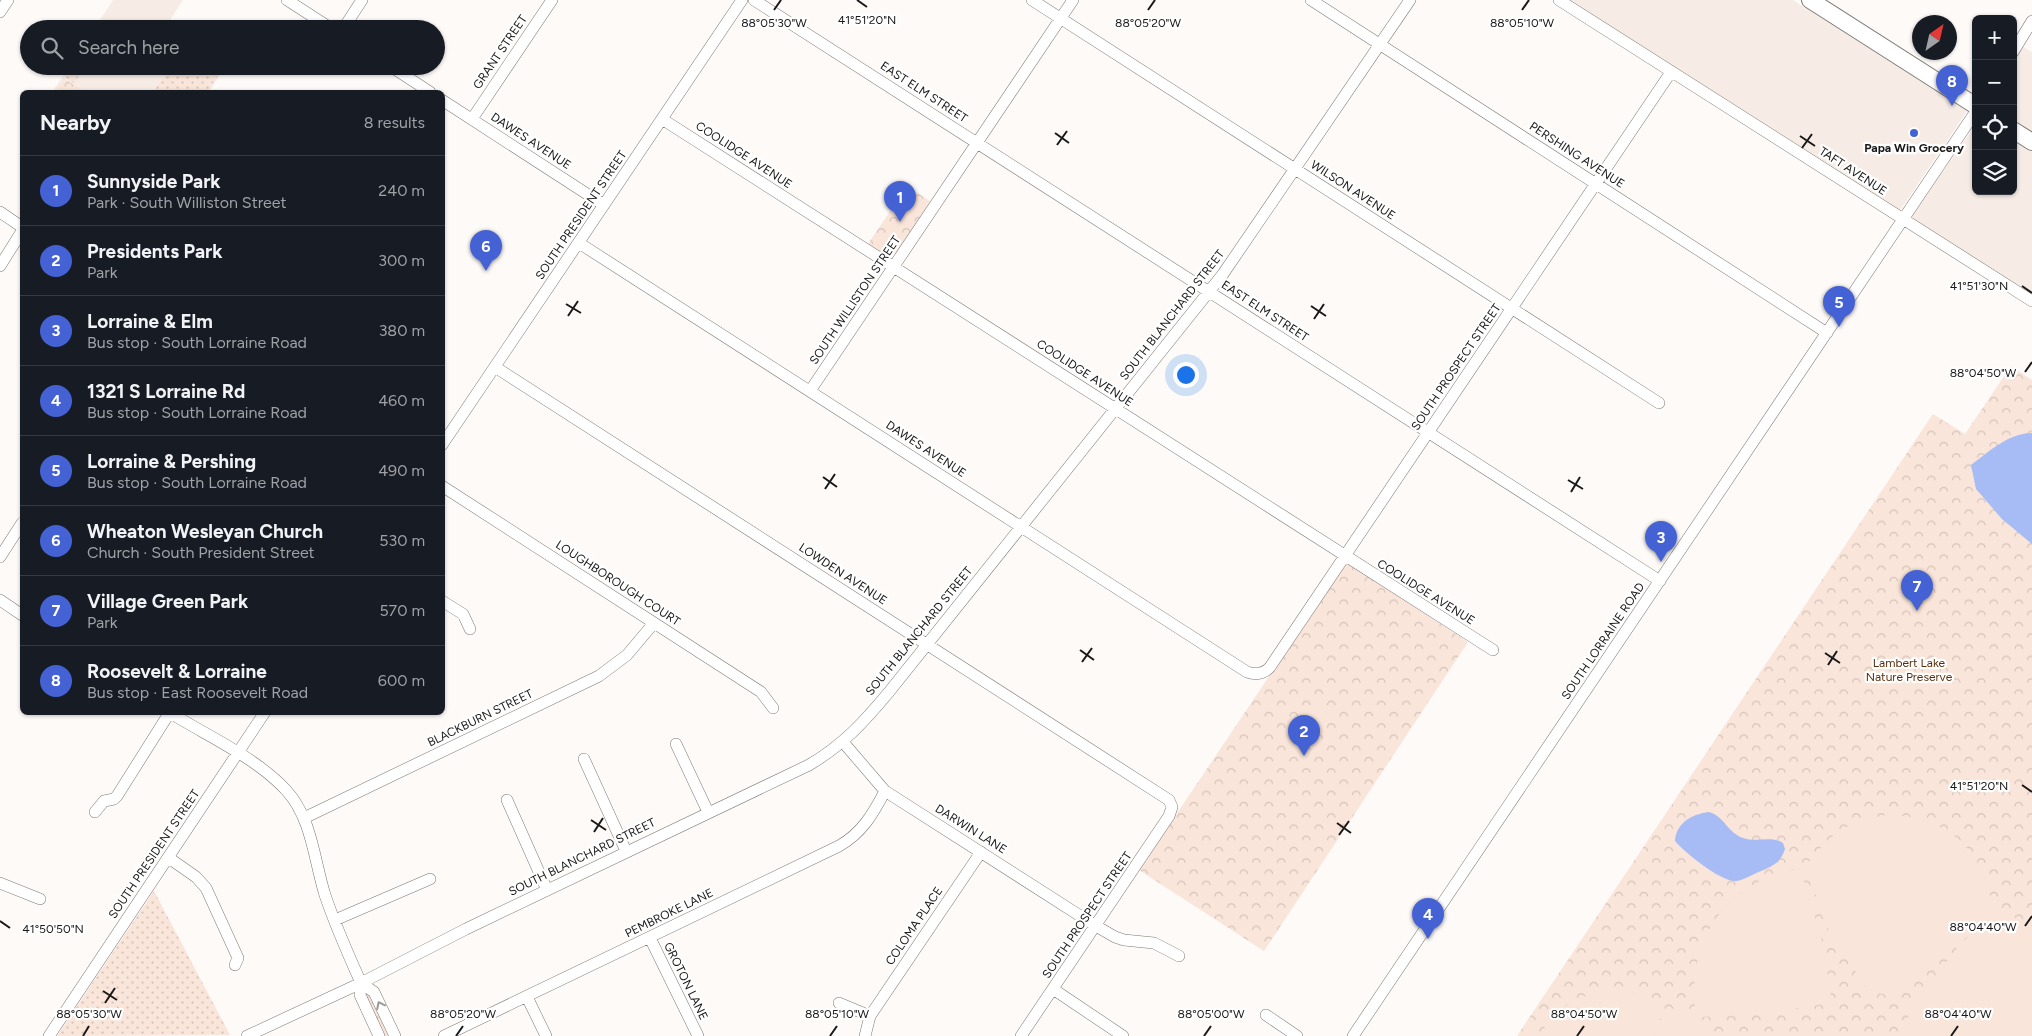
<!DOCTYPE html>
<meta charset="utf-8">
<style>
:root{--surface:#171b24;--page:#242831;--text:#f1f3f6;--muted:#9ea1a6;--line:#363941;--accent:#4562d5}
body{margin:0;font-family:Figtree,sans-serif;background:var(--page);color:var(--text)}
.controls{position:absolute;right:15px;top:15px;display:grid;overflow:hidden;border-radius:8px;box-shadow:0 1px 4px #0004}
.controls button{width:45px;height:45px;display:grid;place-items:center;padding:0;border:0;border-bottom:1px solid var(--line);background:var(--surface);color:var(--text);font:25px sans-serif}
.compass{position:absolute;left:1912px;top:15px;width:45px;height:45px;border-radius:50%;background:var(--surface);box-shadow:0 1px 4px #0004;rotate:34deg}
.you{position:absolute;left:1185px;top:374px;width:18px;height:18px;margin:-12px;border:4px solid #fff;border-radius:50%;background:#1a73e8;box-shadow:0 0 0 8px #1a73e833}
.badge{display:grid;place-items:center;width:32px;height:32px;border-radius:50%;background:var(--accent);color:#fff;font-size:16px;font-weight:700}
.pin{position:absolute;translate:-50% -41px;filter:drop-shadow(0 1px 2px #0008)}
.pin::after{content:'';position:absolute;top:26px;width:18px;height:15px;background:inherit;clip-path:polygon(0 0,100% 0,50% 100%)}
.list{margin:0;padding:0;list-style:none}
h2{display:flex;justify-content:space-between;align-items:center;height:65px;margin:0;padding:0 20px;font-size:21px}
h2 small{font-size:16px;font-weight:400;color:var(--muted)}
.list li{display:grid;grid-template-columns:32px 1fr auto;gap:15px;align-items:center;box-sizing:border-box;height:70px;padding:0 20px;border-top:1px solid var(--line)}
.list b{display:block;font-size:19px;white-space:nowrap}
.list p{margin:0;font-size:16px;white-space:nowrap;color:var(--muted)}
.list em{font-size:16px;font-style:normal;color:var(--muted)}
.icon{flex:none;width:28px;height:28px;fill:none;stroke:currentColor;stroke-width:2;stroke-linecap:round;stroke-linejoin:round}
.map{position:relative;flex:none;width:2032px;height:1036px;overflow:hidden}
.search{position:absolute;background:var(--surface);box-shadow:0 1px 4px #0004;left:20px;top:20px;width:425px;height:55px;display:flex;align-items:center;gap:12px;box-sizing:border-box;padding:0 18px;border-radius:28px;color:var(--muted);font-size:19px}
.panel{position:absolute;background:var(--surface);box-shadow:0 1px 4px #0004;left:20px;top:90px;width:425px;height:625px;border-radius:8px}
.map>svg:first-child{display:block}
.built{fill:#f6ece5}
.grass{fill:url(#grass-dots)}
.forest{fill:url(#forest-crowns)}
.pitch{fill:#f9e5d9}
.water{fill:#a7bbf4}
.lines{fill:none;stroke-linecap:round;stroke-linejoin:round}
.street-casing{stroke:#7c7977;stroke-width:12}
.primary-casing{stroke:#7c7977;stroke-width:18}
.street{stroke:#fff;stroke-width:11}
.primary{stroke:#fff;stroke-width:16}
.oneway{stroke:#989898}
.ticks{fill:none;stroke:#1a1919;stroke-width:2}
.poi-dot{fill:#4562d5;stroke:#fff;stroke-width:2}
.labels{text-anchor:middle;dominant-baseline:central;stroke-width:4.5;stroke-linejoin:round;paint-order:stroke}
.street-label{font-size:12px;fill:#1a1919;stroke:#fff}
.poi-label{font-size:12px;font-weight:bold;fill:#1a1919;stroke:#fff}
.park-label{font-size:12px;fill:#5d300c;stroke:#fff}
.ticks-label{font-size:12px;text-anchor:middle;fill:#1a1919;stroke:#fff;stroke-width:4.5;stroke-linejoin:round;paint-order:stroke}
</style>
<div class="map">
<svg width="2032" height="1036" viewBox="0 0 2032 1036">
<defs>
<pattern id="grass-dots" width="8" height="8" patternUnits="userSpaceOnUse" patternTransform="scale(1.25)"><rect width="8" height="8" fill="#f9e5d9"/><path d="M2 2h.1M6 6h.1" fill="none" stroke="#d5c4ba" stroke-width="1.8" stroke-linecap="round"/></pattern>
<pattern id="forest-crowns" width="20" height="18" patternUnits="userSpaceOnUse" patternTransform="scale(1.25)"><rect width="20" height="18" fill="#f9e5d9"/><path d="M2 6a3 3 0 1 1 6 0M12 15a3 3 0 1 1 6 0" fill="none" stroke="#d5c4ba"/></pattern>
</defs>
<rect width="100%" height="100%" fill="#fdfaf8"/>
<path class="built" d="M 113,0 L 183,0 L 164,29 L 94,29 Z
M 1571,0 L 1793,0 L 1967,111 L 1899,212 Z
M 2022,46 L 2032,52 L 2032,133 L 2013,121 L 2013,61 Z
M 70,66 L 217,66 L 223,70 L 209,92 L 52,92 Z
M 1976,124 L 1976,191 L 2013,191 L 2013,140 L 2032,152 L 2032,296 L 1910,219 Z"/>
<path class="grass" d="M 72,66 L 86,66 L 74,83 L 65,77 Z
M 172,66 L 215,66 L 221,71 L 207,92 L 153,92 Z
M 154,891 L 230,1035 L 57,1036 Z
M 367,994 L 369,995 L 389,1036 L 384,1036 L 366,997 Z"/>
<path class="forest" d="M 65,79 L 84,92 L 55,92 Z
M 907,186 L 930,201 L 898,252 L 888,256 L 868,244 Z
M 2011,366 L 2032,380 L 2032,1036 L 1517,1036 L 1933,414 L 1965,434 Z
M 1346,562 L 1468,642 L 1264,951 L 1139,870 Z"/>
<path class="pitch" d="M 1315,702 L 1329,711 L 1321,724 L 1307,715 Z
M 1886,815 C 1944,815 1980,846 1992,902 L 1951,948 L 1887,995 L 1868,991 L 1825,924 L 1806,866 C 1828,835 1848,821 1886,815 Z
M 1800,868 L 1821,936 L 1831,994 L 1823,1004 L 1758,1015 L 1696,1017 C 1685,942 1724,882 1800,868 Z
M 1996,908 L 2032,926 L 2032,1036 L 1911,1036 L 1908,1014 L 1956,949 Z
M 1608,990 C 1630,990 1647,997 1665,1008 L 1652,1036 L 1548,1036 L 1542,1031 C 1561,1005 1576,996 1608,990 Z
M 1670,1008 C 1687,1013 1702,1022 1713,1036 L 1655,1036 Z"/>
<path class="water" d="M 2032,433 L 2032,544 L 2002,519 L 1976,489 L 1971,465 C 1990,451 2007,434 2032,433 Z
M 1709,812 C 1724,816 1728,833 1743,838 C 1757,843 1771,835 1783,843 L 1785,849 C 1781,862 1773,866 1761,871 C 1753,874 1744,880 1736,881 C 1721,882 1684,852 1675,841 C 1676,823 1692,814 1709,812 Z"/>
<g class="lines">
<defs>
<path id="street" d="M 287,0 L 332,29
M 754,0 L 1660,581
M 1032,0 L 1659,403
M 1311,0 L 1827,333
M 1559,0 L 2032,301
M 0,12 L 8,0
M 343,29 L 362,0
M 2013,52 L 2032,21
M 390,66 L 430,92
M 442,100 L 604,205
M 472,119 L 552,0
M 662,119 L 1493,650
M 0,212 L 22,227
M 579,243 L 1247,672 C 1256,675 1264,674 1270,667 L 1671,72
M 0,266 L 22,231
M 495,367 L 1169,800 L 1172,807 L 1169,816 L 1021,1036
M 810,391 L 1073,0
M 442,445 L 742,0
M 442,486 L 761,692 L 773,708
M 0,557 L 22,523
M 0,600 L 22,615
M 442,601 L 463,614 L 470,629
M 169,712 C 207,736 254,756 286,790 C 312,818 314,860 325,895 C 335,925 348,954 361,983 L 360,995 L 379,1036
M 843,742 L 885,791 L 1096,926 L 1115,937 L 1124,940 L 1154,943 L 1179,956
M 676,744 L 708,812
M 584,759 L 626,851
M 507,800 L 547,890
M 95,812 L 104,801 L 114,799 L 117,796 L 170,712
M 304,818 L 599,676 L 627,655 L 654,623
M 169,858 L 196,877 L 206,888 L 238,958 L 235,965
M 0,883 L 40,899
M 335,920 L 430,879
M 650,938 L 698,1036
M 361,983 L 374,992 L 395,1036
M 1053,989 L 1123,1036
M 527,997 L 546,1036
M 839,1003 L 870,1016
M 1266,1015 L 1297,1036
M 49,1036 L 265,712
M 247,1036 L 361,983 L 466,929 L 809,765 C 843,745 864,722 889,692 L 1223,274 L 1410,0
M 444,1036 L 839,846 C 862,833 873,814 885,791
M 865,1036 L 870,1016 L 981,852
M 1353,1036 L 1976,111"/>
<path id="primary" d="M 1810,0 L 1976,106
M 2013,130 L 2032,142"/>
</defs>
<use href="#street" class="street-casing"/>
<use href="#primary" class="primary-casing"/>
<use href="#street" class="street"/>
<use href="#primary" class="primary"/>
</g>
<defs><path id="oneway-chevron" d="M-2-3.5L2.5 0L-2 3.5" fill="none" stroke-width="1.6" stroke-linecap="round" stroke-linejoin="round" transform="scale(1.25)"/></defs>
<use class="oneway" href="#oneway-chevron" transform="translate(380 1005) rotate(-116)"/>
<path class="ticks" d="M 857,0 L 867,7M 774,10 L 781,0M 1148,10 L 1155,0M 1522,10 L 1529,0M 1055,133 L 1069,143M 1800,136 L 1815,146M 1057,145 L 1067,131M 1802,148 L 1812,134M 2022,286 L 2032,293M 566,304 L 581,313M 1311,306 L 1326,316M 568,316 L 578,301M 1314,319 L 1324,304M 2025,372 L 2032,362M 823,477 L 837,487M 1568,480 L 1583,489M 825,489 L 835,474M 1571,492 L 1580,477M 1080,650 L 1094,660M 1825,653 L 1840,663M 1082,662 L 1092,648M 1828,665 L 1837,651M 2022,785 L 2032,792M 591,820 L 606,830M 1337,823 L 1351,833M 594,832 L 603,818M 1339,835 L 1349,821M 0,921 L 10,928M 2025,926 L 2032,916M 103,991 L 117,1000M 105,1003 L 115,988M 83,1036 L 89,1026M 456,1036 L 463,1026M 830,1036 L 837,1026M 1204,1036 L 1211,1026M 1577,1036 L 1584,1026M 1951,1036 L 1958,1026"/>
<circle class="poi-dot" cx="1914" cy="133" r="5"/>
<g class="labels">
<g class="street-label">
<text transform="translate(500 52) rotate(-56)">GRANT STREET</text>
<text transform="translate(924 92) rotate(33)">EAST ELM STREET</text>
<text transform="translate(531 141) rotate(33)">DAWES AVENUE</text>
<text transform="translate(744 155) rotate(33)">COOLIDGE AVENUE</text>
<text transform="translate(1577 155) rotate(33)">PERSHING AVENUE</text>
<text transform="translate(1853 171) rotate(33)">TAFT AVENUE</text>
<text transform="translate(1353 190) rotate(33)">WILSON AVENUE</text>
<text transform="translate(581 215) rotate(-56)">SOUTH PRESIDENT STREET</text>
<text transform="translate(855 300) rotate(-56)">SOUTH WILLISTON STREET</text>
<text transform="translate(1265 311) rotate(33)">EAST ELM STREET</text>
<text transform="translate(1172 315) rotate(-52)">SOUTH BLANCHARD STREET</text>
<text transform="translate(1456 367) rotate(-56)">SOUTH PROSPECT STREET</text>
<text transform="translate(1085 373) rotate(33)">COOLIDGE AVENUE</text>
<text transform="translate(926 449) rotate(33)">DAWES AVENUE</text>
<text transform="translate(843 574) rotate(33)">LOWDEN AVENUE</text>
<text transform="translate(618 583) rotate(33)">LOUGHBOROUGH COURT</text>
<text transform="translate(1426 592) rotate(32)">COOLIDGE AVENUE</text>
<text transform="translate(919 631) rotate(-51)">SOUTH BLANCHARD STREET</text>
<text transform="translate(1603 641) rotate(-56)">SOUTH LORRAINE ROAD</text>
<text transform="translate(480 718) rotate(-26)">BLACKBURN STREET</text>
<text transform="translate(971 829) rotate(32)">DARWIN LANE</text>
<text transform="translate(154 854) rotate(-56)">SOUTH PRESIDENT STREET</text>
<text transform="translate(582 857) rotate(-26)">SOUTH BLANCHARD STREET</text>
<text transform="translate(669 913) rotate(-26)">PEMBROKE LANE</text>
<text transform="translate(1087 915) rotate(-56)">SOUTH PROSPECT STREET</text>
<text transform="translate(914 926) rotate(-56)">COLOMA PLACE</text>
<text transform="translate(686 981) rotate(64)">GROTON LANE</text>
</g>
<g class="poi-label">
<text x="1914" y="148">Papa Win Grocery</text>
</g>
<g class="park-label">
<text x="1909" y="663">Lambert Lake<tspan x="1909" dy="14">Nature Preserve</tspan></text>
</g>
</g>
<g class="ticks-label">
<text x="867" y="24">41°51'20"N</text>
<text x="774" y="27">88°05'30"W</text>
<text x="1522" y="27">88°05'10"W</text>
<text x="1148" y="27">88°05'20"W</text>
<text x="1979" y="290">41°51'30"N</text>
<text x="1983" y="377">88°04'50"W</text>
<text x="1979" y="790">41°51'20"N</text>
<text x="1983" y="931">88°04'40"W</text>
<text x="53" y="933">41°50'50"N</text>
<text x="89" y="1018">88°05'30"W</text>
<text x="463" y="1018">88°05'20"W</text>
<text x="837" y="1018">88°05'10"W</text>
<text x="1211" y="1018">88°05'00"W</text>
<text x="1584" y="1018">88°04'50"W</text>
<text x="1958" y="1018">88°04'40"W</text>
</g>
</svg>
<div class="controls">
<button>+</button>
<button>−</button>
<button><svg class="icon" aria-label="locate" viewBox="0 0 24 24"><circle cx="12" cy="12" r="6"/><path d="M12 2v4M12 18v4M2 12h4M18 12h4"/></svg></button>
<button><svg class="icon" aria-label="layers" viewBox="0 0 24 24"><path d="M12 4l9 5-9 5-9-5zM3 14l9 5 9-5"/></svg></button>
</div>
<svg class="compass" viewBox="-18 -18 36 36"><path d="M0-13l5 13h-10z" fill="#e53935"/><path d="M0 13l5-13h-10z" fill="#9ea1a6"/></svg>
<div class="you"></div>
<div class="pin badge" style="left:900px;top:222px">1</div>
<div class="pin badge" style="left:1304px;top:756px">2</div>
<div class="pin badge" style="left:1661px;top:562px">3</div>
<div class="pin badge" style="left:1428px;top:939px">4</div>
<div class="pin badge" style="left:1839px;top:327px">5</div>
<div class="pin badge" style="left:486px;top:271px">6</div>
<div class="pin badge" style="left:1917px;top:611px">7</div>
<div class="pin badge" style="left:1952px;top:106px">8</div>
<div class="search"><svg class="icon" aria-label="search" viewBox="0 0 24 24"><circle cx="10" cy="10" r="6"/><path d="M15 15l6 6"/></svg>Search here</div>
<section class="panel">
<h2>Nearby<small>8 results</small></h2>
<ul class="list">
<li><span class="badge">1</span><div><b>Sunnyside Park</b><p>Park · South Williston Street</p></div><em>240 m</em></li>
<li><span class="badge">2</span><div><b>Presidents Park</b><p>Park</p></div><em>300 m</em></li>
<li><span class="badge">3</span><div><b>Lorraine &amp; Elm</b><p>Bus stop · South Lorraine Road</p></div><em>380 m</em></li>
<li><span class="badge">4</span><div><b>1321 S Lorraine Rd</b><p>Bus stop · South Lorraine Road</p></div><em>460 m</em></li>
<li><span class="badge">5</span><div><b>Lorraine &amp; Pershing</b><p>Bus stop · South Lorraine Road</p></div><em>490 m</em></li>
<li><span class="badge">6</span><div><b>Wheaton Wesleyan Church</b><p>Church · South President Street</p></div><em>530 m</em></li>
<li><span class="badge">7</span><div><b>Village Green Park</b><p>Park</p></div><em>570 m</em></li>
<li><span class="badge">8</span><div><b>Roosevelt &amp; Lorraine</b><p>Bus stop · East Roosevelt Road</p></div><em>600 m</em></li>
</ul>
</section>
</div>
